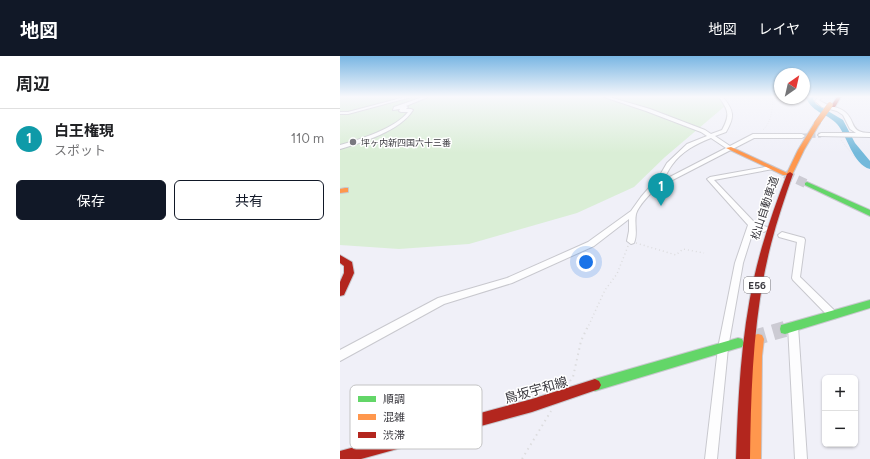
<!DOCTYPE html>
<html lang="ja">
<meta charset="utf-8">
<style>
:root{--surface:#fff;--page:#f6f6f6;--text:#202124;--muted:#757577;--line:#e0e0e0;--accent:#111827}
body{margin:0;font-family:Figtree,"Noto Sans JP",sans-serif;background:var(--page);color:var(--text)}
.controls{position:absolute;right:12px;bottom:12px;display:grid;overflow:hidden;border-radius:6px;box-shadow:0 1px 3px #0004}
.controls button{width:36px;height:36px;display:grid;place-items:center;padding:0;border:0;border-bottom:1px solid var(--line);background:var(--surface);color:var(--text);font:20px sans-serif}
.compass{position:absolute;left:434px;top:12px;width:36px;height:36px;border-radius:50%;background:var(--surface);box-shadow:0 1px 3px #0004;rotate:34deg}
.you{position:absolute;left:246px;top:206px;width:14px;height:14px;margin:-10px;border:3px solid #fff;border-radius:50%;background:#1a73e8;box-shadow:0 0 0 6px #1a73e833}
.badge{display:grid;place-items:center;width:26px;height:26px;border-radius:50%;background:var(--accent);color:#fff;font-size:13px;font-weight:700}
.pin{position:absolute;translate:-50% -33px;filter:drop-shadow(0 1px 2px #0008)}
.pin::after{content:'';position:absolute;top:21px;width:14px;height:12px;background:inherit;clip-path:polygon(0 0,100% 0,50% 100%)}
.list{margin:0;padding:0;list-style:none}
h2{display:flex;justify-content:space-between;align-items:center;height:52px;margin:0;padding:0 16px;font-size:17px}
h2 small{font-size:13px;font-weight:400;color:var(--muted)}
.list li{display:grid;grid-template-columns:26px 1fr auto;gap:12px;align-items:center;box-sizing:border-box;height:60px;padding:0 16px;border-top:1px solid var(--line)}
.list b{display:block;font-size:15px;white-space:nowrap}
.list p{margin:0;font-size:13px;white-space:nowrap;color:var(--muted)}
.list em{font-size:13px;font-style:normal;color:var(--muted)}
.actions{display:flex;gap:8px;padding:12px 16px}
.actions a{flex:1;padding:9px 0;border:1px solid var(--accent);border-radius:6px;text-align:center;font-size:14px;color:var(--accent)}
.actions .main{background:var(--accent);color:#fff}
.map{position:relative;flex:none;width:530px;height:403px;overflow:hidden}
header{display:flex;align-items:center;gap:24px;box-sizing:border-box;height:56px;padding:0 20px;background:var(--accent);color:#fff}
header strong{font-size:19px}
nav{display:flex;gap:22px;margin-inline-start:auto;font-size:14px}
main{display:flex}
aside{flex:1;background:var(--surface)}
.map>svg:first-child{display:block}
.green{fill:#daeed6}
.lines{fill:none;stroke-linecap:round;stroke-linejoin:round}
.river{fill:#73b9db;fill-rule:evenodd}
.street-tunnel{stroke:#cccbd3;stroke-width:5;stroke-dasharray:5 2.5;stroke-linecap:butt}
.secondary-tunnel-far1{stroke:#cccbd3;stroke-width:9;stroke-dasharray:9 4.5;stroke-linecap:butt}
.secondary-tunnel{stroke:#cccbd3;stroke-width:16;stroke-dasharray:16 8;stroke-linecap:butt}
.street-casing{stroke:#c8c8ce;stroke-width:2}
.fast-casing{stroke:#c8c8ce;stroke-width:2}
.slow-casing{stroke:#c8c8ce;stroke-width:2}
.jam-casing{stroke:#c8c8ce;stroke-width:2}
.path-far2{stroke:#dcdcde;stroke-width:1;stroke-dasharray:0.5 2;stroke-linecap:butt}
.path-far1{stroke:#dcdcde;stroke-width:1.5;stroke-dasharray:1 3;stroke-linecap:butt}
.path{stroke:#dcdcde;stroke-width:2;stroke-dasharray:1.5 4;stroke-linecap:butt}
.street{fill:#fdfdfe;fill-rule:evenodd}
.fast{fill:#63d668;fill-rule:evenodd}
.slow{fill:#ff974d;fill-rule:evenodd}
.jam{fill:#b3261e;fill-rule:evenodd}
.slow-bridge-casing{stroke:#bdacaf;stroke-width:6;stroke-linecap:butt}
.slow-bridge{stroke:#ff974d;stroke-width:5.5}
.poi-dot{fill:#7a7980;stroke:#fff;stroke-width:1.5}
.labels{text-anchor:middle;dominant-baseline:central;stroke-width:3;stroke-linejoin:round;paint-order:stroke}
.far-poi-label{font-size:9px;fill:#3a393f;stroke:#fff;text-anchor:start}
.shield{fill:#fff;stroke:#757479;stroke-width:1}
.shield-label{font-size:10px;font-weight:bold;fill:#3a393f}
.street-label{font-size:11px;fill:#3a393f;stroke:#fff}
.near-street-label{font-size:13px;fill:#3a393f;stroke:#fff}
.key{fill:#fff;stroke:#c4c4c5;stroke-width:1}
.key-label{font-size:11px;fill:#3a393f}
</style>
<header>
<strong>地図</strong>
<nav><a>地図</a><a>レイヤ</a><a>共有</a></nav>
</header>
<main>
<aside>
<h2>周辺<small></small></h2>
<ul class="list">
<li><span class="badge" style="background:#0f9aa8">1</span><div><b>白王権現</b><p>スポット</p></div><em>110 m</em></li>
</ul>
<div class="actions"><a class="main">保存</a><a>共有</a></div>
</aside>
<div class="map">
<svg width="530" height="403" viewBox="0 0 530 403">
<rect width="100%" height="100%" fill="#f0f0f8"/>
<path class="green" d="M 0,41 L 383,41 L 381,43 L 385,50 L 325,101 L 294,131 L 237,157 L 129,188 L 59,193 L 0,189 Z"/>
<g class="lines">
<path class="river" d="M 466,41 L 474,41 L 473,43 L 476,48 L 503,64 L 515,87 L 530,105 L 530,113 C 513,109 507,79 497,68 C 487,57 474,58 466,42 Z"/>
<path class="street-tunnel" d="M 463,80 L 481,79"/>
<path class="secondary-tunnel-far1" d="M 445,118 L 467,128"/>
<path class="secondary-tunnel" d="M 410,283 L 445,273"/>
<defs>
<path id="street" d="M 65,41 L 71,41 L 8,58 L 0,58 L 0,56 L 8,56 Z
M 83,41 L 88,41 L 66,50 L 68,51 L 66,53 L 71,53 L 73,54 C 60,75 23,86 0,93 L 0,89 C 19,84 56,72 68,56 L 61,56 L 59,55 L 60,53 L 53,54 L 54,51 Z
M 264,41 L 269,41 L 310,53 L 365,74 L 371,78 L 382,74 C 390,59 389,55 379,41 L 383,41 C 394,55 395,60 386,76 L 375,80 L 390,90 L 413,78 L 462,78 L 465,80 L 462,82 L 414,82 L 319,131 L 316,132 C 310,138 298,150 296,158 C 294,168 298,177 294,187 L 291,188 L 287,185 L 289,175 L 289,163 L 254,190 L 172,227 L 104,248 L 0,305 L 0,294 L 98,242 L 167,222 L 248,186 L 291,155 L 301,141 L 320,119 L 327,107 L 347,88 L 367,80 L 361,76 L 306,55 ZM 371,82 L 386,92 L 322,125 C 326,120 328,114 332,109 C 342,95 356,88 371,82 Z
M 478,41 L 482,41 L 479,44 C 488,51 498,50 505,56 C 516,65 509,77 530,77 L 530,81 L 479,80 L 478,79 L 481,77 L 516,77 L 510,73 L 503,59 L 497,55 L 482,51 L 475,45 Z
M 431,110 L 433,111 L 433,113 L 374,124 L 415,167 L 427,171 L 428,173 L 424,176 L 414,172 L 403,207 L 388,292 L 377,403 L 365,403 L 378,292 L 395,207 L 408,169 L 367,123 L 370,121 Z
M 442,176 L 464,182 L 465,184 L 460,221 L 496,256 L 498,259 L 496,262 L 493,263 L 490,262 L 453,224 L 452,222 L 457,186 L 439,181 L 438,179 Z
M 453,266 L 456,267 L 458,270 L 467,403 L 455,403 L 448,270 L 450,267 Z"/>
<path id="fast" d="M 467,126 L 530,154 L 530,160 L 465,129 L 465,127 Z
M 530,244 L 530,252 L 445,278 L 441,277 L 440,273 L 441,269 L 445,268 Z
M 398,282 L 402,283 L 404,287 L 402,291 L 398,292 L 255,335 L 251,333 L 249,329 L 251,325 L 255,323 Z"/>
<path id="slow" d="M 475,66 L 480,67 L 464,94 L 452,119 L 443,119 L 386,92 L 391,91 L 447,117 L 458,94 Z
M 5,132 L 8,132 L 8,136 L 0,137 L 0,133 Z
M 418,278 L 422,279 L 424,283 L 422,300 L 421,403 L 407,403 L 410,300 L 414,279 Z"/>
<path id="jam" d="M 497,41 L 501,41 L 495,51 L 491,51 L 491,50 Z
M 450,116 L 453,118 C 445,141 437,164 431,188 C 413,258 411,331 410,403 L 396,403 C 398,342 401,281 414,222 C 422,186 434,152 447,118 Z
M 0,199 L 12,206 L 14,217 L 4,239 L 0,240 L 0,226 L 4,217 L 4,210 L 0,207 Z
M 255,323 L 259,325 L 261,329 L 259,333 L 192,356 L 21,403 L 0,403 L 0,395 L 192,343 Z"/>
</defs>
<use href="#street" class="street-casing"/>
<use href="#fast" class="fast-casing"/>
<use href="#slow" class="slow-casing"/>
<use href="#jam" class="jam-casing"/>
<path class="path-far2" d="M 423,74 C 432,65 432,54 433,41
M 501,84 L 516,103"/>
<path class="path-far1" d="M 296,187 L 336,199 L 343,193 L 364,197
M 247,273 L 265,234 L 277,218 L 288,190"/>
<path class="path" d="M 230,325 L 233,321 L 241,285 L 247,272
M 182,403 L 211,355"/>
<use href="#street" class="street"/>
<use href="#fast" class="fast"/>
<use href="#slow" class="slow"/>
<use href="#jam" class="jam"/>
<defs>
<path id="slow-bridge" d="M 477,67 L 490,49"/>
</defs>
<use href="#slow-bridge" class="slow-bridge-casing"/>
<use href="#slow-bridge" class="slow-bridge"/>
</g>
<linearGradient id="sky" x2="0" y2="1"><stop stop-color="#79b6e3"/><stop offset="0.42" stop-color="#f8f8fc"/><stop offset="1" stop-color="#f8f8fc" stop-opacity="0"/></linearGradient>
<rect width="530" height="97" fill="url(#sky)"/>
<circle class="poi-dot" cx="13" cy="86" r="4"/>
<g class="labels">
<g class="far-poi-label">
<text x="21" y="86">坪ヶ内新四国六十三番</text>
</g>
<rect class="shield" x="404" y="221" width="26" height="16" rx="3"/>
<g class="shield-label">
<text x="417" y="229">E56</text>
</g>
<g class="street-label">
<text transform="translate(425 152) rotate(-72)">松山自動車道</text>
</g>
<g class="near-street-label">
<text transform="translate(196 334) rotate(-16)">鳥坂宇和線</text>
</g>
</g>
<rect x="10" y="329" width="132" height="64" rx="6" class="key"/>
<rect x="18" y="340" width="18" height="6" fill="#63d668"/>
<rect x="18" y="358" width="18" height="6" fill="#ff974d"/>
<rect x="18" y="376" width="18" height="6" fill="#b3261e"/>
<g class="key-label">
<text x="43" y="347">順調</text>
<text x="43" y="365">混雑</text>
<text x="43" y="383">渋滞</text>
</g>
</svg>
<div class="controls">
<button>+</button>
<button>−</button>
</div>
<svg class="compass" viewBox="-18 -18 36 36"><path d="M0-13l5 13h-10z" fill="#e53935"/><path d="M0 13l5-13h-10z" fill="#757577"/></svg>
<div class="you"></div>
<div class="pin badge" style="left:321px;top:150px;background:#0f9aa8">1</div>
</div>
</main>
